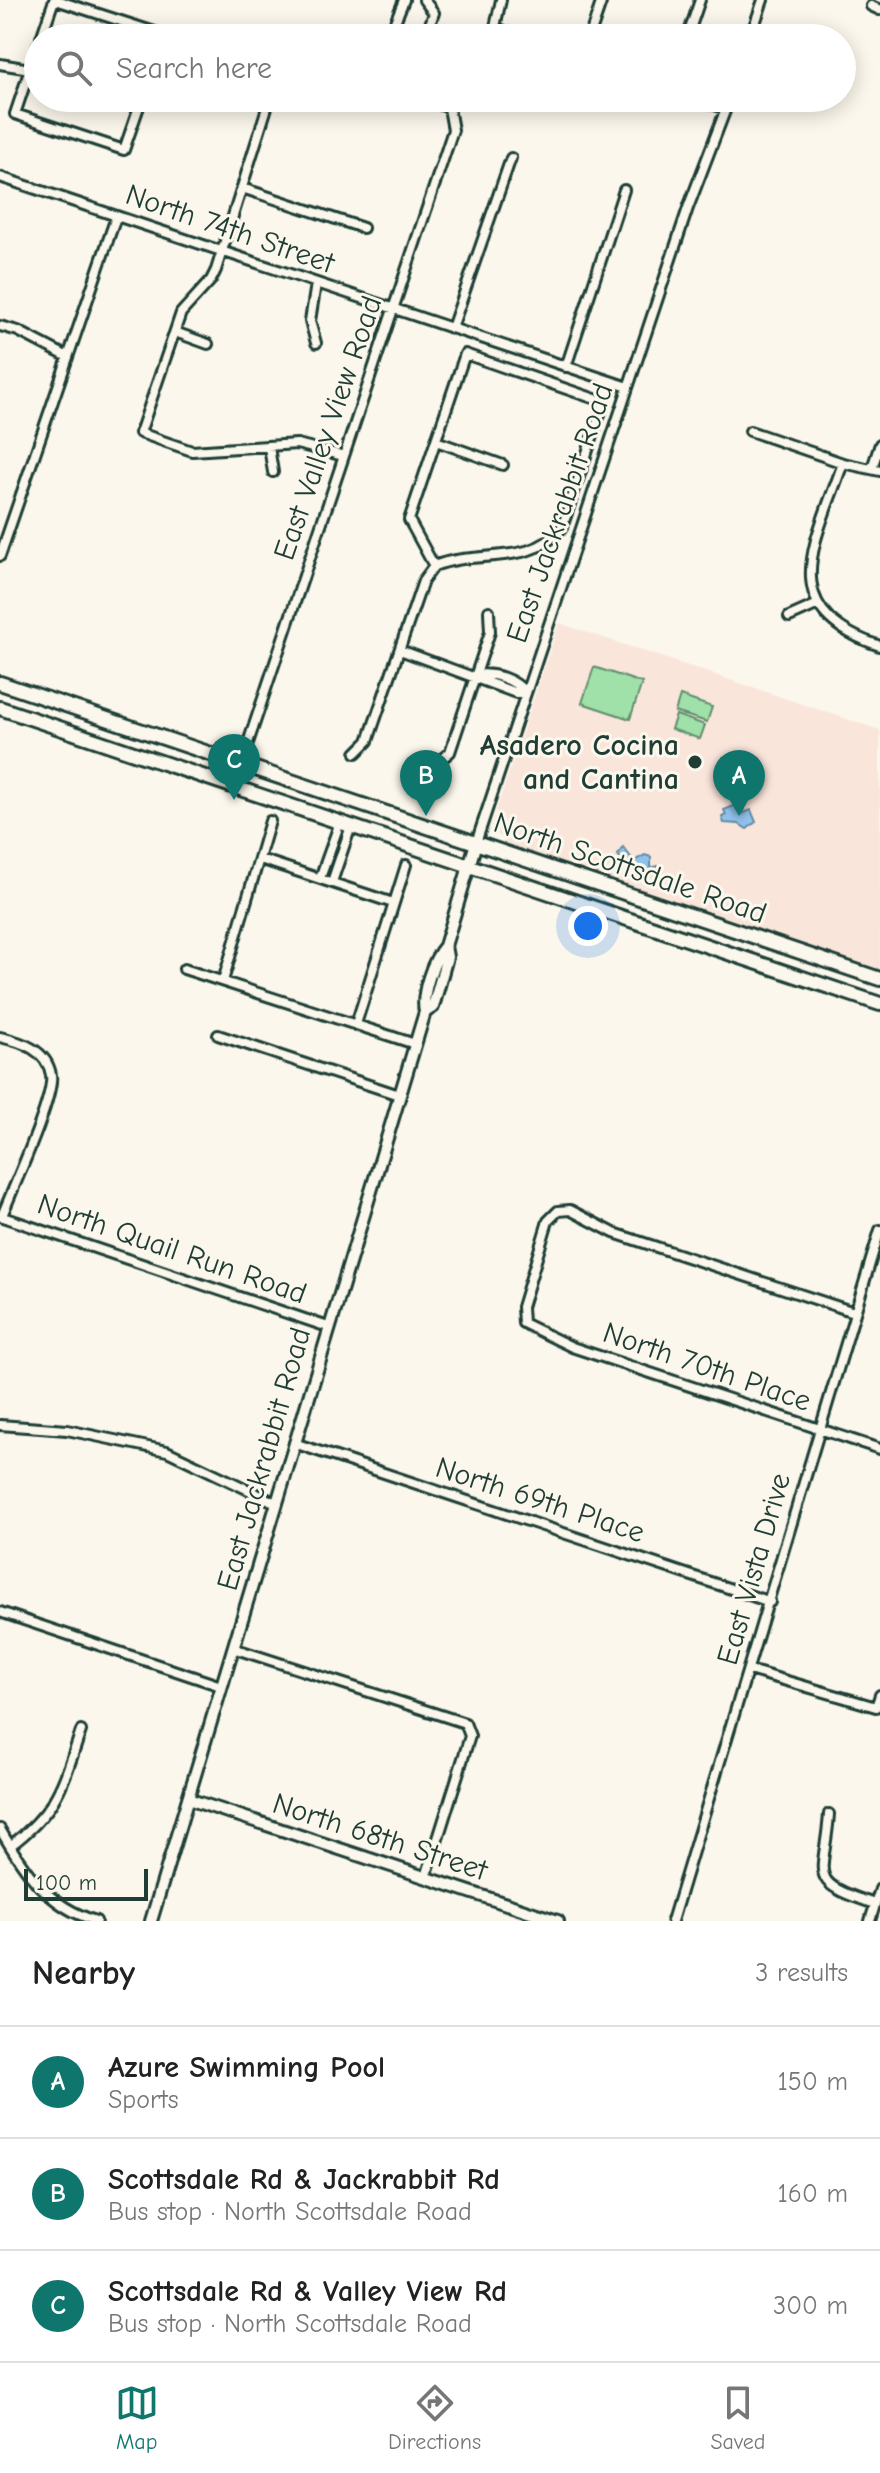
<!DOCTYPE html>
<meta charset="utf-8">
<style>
:root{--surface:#fff;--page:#f6f6f6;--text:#222;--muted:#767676;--line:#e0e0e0;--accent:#0f766e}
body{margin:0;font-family:"Comic Neue",sans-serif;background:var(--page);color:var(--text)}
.scale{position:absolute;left:24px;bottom:20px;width:124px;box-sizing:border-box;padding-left:8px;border:4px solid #1f3d34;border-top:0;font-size:22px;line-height:28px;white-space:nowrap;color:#1f3d34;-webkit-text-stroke:6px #fbf7ec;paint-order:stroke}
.you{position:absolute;left:588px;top:926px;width:28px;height:28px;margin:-20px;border:6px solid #fff;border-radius:50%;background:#1a73e8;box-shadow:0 0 0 12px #1a73e833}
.badge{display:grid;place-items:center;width:52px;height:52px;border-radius:50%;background:var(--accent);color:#fff;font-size:26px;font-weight:700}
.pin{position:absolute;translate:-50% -66px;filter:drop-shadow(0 2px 4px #0008)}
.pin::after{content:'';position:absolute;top:42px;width:28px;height:24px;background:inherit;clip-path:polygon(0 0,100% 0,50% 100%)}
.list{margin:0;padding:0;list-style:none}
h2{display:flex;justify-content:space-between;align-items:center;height:104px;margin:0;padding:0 32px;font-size:34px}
h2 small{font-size:26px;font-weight:400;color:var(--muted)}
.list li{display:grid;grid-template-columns:52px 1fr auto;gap:24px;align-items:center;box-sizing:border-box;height:112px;padding:0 32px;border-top:2px solid var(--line)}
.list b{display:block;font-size:30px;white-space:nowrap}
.list p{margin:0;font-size:26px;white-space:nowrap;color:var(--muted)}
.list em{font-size:26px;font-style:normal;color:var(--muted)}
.icon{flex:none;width:44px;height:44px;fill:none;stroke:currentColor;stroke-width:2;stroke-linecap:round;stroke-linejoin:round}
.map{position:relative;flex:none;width:880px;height:1921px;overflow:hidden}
.search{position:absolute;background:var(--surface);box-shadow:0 4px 20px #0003;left:24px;right:24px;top:24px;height:88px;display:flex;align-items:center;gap:20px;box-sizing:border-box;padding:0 28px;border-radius:44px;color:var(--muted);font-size:30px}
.sheet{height:440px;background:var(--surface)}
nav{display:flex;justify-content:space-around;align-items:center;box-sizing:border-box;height:112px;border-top:2px solid var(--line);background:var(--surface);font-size:22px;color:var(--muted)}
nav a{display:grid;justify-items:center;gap:4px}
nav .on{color:var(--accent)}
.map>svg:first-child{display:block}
.built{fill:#fae5db}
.green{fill:#a0e0a9;stroke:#608e6e;stroke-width:2}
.water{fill:#91c2ed;stroke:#638da3;stroke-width:2}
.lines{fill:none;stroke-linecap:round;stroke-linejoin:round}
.minor-casing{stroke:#1f3d34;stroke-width:14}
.tertiary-casing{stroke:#1f3d34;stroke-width:16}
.primary-casing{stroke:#1f3d34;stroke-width:18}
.minor{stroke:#fbf7ec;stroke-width:8}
.tertiary{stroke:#fbf7ec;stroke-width:10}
.primary{stroke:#fbf7ec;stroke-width:12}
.poi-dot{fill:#1f3d34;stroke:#fbf7ec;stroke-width:3}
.labels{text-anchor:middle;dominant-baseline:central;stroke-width:6;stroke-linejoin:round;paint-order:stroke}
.street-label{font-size:30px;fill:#1f3d34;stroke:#fbf7ec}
.poi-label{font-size:30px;font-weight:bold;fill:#1f3d34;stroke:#fbf7ec;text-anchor:end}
</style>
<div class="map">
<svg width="880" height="1921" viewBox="0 0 880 1921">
<rect width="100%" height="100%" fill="#fbf7ec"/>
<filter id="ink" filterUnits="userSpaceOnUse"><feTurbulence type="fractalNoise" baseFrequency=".0125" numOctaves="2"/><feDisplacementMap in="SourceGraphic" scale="16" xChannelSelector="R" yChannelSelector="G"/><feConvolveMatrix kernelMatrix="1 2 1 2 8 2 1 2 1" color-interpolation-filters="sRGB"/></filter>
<g filter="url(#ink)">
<path class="built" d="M 559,623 L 880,730 L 880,970 L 506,843 L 495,832 L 491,826 Z"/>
<path class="green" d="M 594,667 L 642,683 L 630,719 L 582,703 Z
M 680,696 L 712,707 L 707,722 L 675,712 Z
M 676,715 L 705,725 L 700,739 L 671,729 Z"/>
<path class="water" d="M 741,803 L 744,810 L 742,814 L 751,810 L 756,822 L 747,829 L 739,824 L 724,823 L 722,817 L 726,815 L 724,810 Z
M 623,847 L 634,861 L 645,855 L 651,857 L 651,868 L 658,866 L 664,877 L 660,879 L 656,872 L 649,874 L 640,867 L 630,871 L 618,855 Z"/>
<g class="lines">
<defs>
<path id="minor" d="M 56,0 L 164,35 L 163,38
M 424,0 L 434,13 L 425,38
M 501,0 L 495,27 L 520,38
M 871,6 L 880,10
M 41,38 L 54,0
M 393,38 L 392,29 L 404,0
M 589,38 L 602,0
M 687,38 L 700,0
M 750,38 L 763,0
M 38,45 L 15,114 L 124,150 L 142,98
M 0,64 L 30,69
M 270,98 L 216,270 L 211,280 L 181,313 L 140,433 L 192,451 L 297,444 L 344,456
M 695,98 L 726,109
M 0,177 L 628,387
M 242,188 L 363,228
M 0,326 L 18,331 L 68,357
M 452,328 L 511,158
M 175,332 L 208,344
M 316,343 L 310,321 L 316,284
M 465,354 L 604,402 L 562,528 C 531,567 477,549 434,566 L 409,520 Z
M 566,367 L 624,190
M 750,431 L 843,463 L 880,471
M 436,441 L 503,465
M 269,447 L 273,472
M 843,463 C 816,542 772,610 880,646
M 872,468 L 880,444
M 0,556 L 116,217
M 789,617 L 816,605
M 400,650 L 516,693 L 526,693
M 476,675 C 494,672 514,679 526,693
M 356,753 L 368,741 L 423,581 L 434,566
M 437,763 L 450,752 L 490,632 L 489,611
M 241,764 L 453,130 L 449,108 L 421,98
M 476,843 L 688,208 L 730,98
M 260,859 L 393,903
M 320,878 L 340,822
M 332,882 L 351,826
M 184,969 L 415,1044
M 223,981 L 270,821
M 356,1024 L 406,865
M 218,1035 L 399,1095
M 0,1037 C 22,1042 47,1050 51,1075 C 55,1097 12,1190 2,1216
M 0,1216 L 328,1327
M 854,1312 L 614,1233 L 570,1210 L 558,1211 L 548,1221 L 522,1307 L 523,1323 L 572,1347 L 880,1449
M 0,1425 L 67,1430 L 167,1451 L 276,1503
M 294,1443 L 770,1602
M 0,1612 L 221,1686
M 233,1648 L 465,1723 L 470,1736 L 426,1877
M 749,1670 L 876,1707 L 880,1695
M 829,1814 C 825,1876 803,1881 875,1904
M 0,1829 C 24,1871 47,1906 96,1921
M 10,1846 C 58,1810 62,1786 81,1731
M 672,1921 L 880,1230
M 870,1921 L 880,1889"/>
<path id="tertiary" d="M 425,1012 L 433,1007 L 447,957 L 445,946
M 188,1799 L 558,1921
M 151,1921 L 425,1012 C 421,993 433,960 445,946 L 476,843"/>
<path id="primary" d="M 0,683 L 880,979
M 0,708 L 880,1004"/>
</defs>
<use href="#minor" class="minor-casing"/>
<use href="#tertiary" class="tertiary-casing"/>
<use href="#primary" class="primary-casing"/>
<use href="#minor" class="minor"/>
<use href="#tertiary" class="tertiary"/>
<use href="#primary" class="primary"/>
</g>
</g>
<circle class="poi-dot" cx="695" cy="762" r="8"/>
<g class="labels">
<g class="street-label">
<text transform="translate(230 229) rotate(19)">North 74th Street</text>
<text transform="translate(328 428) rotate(-71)">East Valley View Road</text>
<text transform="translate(560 513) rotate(-71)">East Jackrabbit Road</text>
<text transform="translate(630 868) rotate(19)">North Scottsdale Road</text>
<text transform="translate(172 1249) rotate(19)">North Quail Run Road</text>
<text transform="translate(707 1367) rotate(19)">North 70th Place</text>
<text transform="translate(264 1459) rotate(-74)">East Jackrabbit Road</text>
<text transform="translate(540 1500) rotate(18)">North 69th Place</text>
<text transform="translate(754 1569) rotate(-74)">East Vista Drive</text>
<text transform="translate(380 1837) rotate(18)">North 68th Street</text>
</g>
<g class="poi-label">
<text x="679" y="745">Asadero Cocina<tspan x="679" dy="34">and Cantina</tspan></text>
</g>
</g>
</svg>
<div class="scale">100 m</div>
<div class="you"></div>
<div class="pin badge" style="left:739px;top:816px">A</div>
<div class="pin badge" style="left:426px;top:816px">B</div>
<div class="pin badge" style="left:234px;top:800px">C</div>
<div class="search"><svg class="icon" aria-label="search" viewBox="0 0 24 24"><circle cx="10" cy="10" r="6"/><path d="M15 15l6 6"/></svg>Search here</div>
</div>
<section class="sheet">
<h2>Nearby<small>3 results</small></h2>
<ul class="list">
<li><span class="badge">A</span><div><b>Azure Swimming Pool</b><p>Sports</p></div><em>150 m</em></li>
<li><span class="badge">B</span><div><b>Scottsdale Rd &amp; Jackrabbit Rd</b><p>Bus stop · North Scottsdale Road</p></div><em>160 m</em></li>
<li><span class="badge">C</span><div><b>Scottsdale Rd &amp; Valley View Rd</b><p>Bus stop · North Scottsdale Road</p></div><em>300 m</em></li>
</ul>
</section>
<nav>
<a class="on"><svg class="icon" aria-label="map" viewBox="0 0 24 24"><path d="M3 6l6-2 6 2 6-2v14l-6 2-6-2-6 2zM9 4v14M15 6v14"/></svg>Map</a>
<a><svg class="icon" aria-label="directions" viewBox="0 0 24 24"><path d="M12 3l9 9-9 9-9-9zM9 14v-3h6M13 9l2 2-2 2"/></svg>Directions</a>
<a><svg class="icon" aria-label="saved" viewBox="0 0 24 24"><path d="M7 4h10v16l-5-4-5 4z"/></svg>Saved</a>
</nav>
